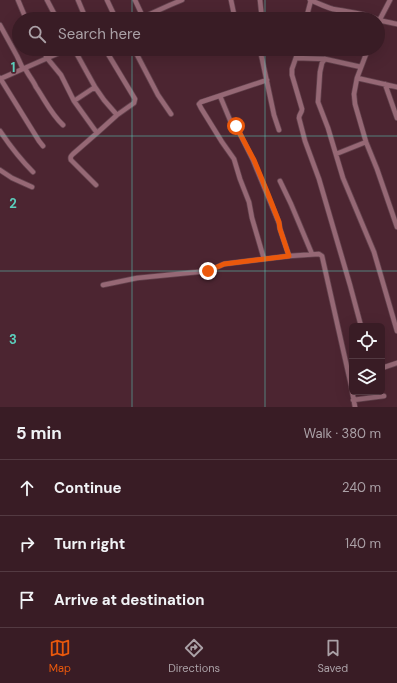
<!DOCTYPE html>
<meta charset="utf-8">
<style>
:root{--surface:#391c25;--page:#40252d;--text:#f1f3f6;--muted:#aba1a7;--line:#533a42;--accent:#ea580c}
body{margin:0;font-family:"DM Sans",sans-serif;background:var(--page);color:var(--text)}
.controls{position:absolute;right:12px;bottom:12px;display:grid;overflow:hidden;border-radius:6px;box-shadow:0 4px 16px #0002}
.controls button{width:36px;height:36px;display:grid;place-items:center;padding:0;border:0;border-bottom:1px solid var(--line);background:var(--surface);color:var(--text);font:20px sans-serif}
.stop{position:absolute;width:12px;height:12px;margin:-9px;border:3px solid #ea580c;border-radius:50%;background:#fff}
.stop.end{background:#ea580c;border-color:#fff;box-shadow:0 1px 4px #0008}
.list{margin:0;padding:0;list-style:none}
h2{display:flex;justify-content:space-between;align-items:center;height:52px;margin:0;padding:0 16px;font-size:17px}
h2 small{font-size:13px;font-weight:400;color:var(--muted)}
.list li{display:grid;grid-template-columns:26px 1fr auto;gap:12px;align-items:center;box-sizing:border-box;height:56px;padding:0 16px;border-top:1px solid var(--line)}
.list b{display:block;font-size:15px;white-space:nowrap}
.list em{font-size:13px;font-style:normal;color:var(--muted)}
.icon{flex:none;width:22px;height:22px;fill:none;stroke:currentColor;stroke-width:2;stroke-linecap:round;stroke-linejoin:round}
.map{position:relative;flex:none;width:397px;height:407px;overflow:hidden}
.search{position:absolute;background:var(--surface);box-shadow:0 4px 16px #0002;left:12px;right:12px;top:12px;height:44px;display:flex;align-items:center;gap:10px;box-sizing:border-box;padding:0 14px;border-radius:22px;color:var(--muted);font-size:15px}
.sheet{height:220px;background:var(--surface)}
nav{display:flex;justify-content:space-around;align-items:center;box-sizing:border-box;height:56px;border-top:1px solid var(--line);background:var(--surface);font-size:11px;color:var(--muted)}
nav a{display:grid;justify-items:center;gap:2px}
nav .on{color:var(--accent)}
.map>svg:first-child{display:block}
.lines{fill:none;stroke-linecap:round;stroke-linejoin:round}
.minor-casing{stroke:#63424d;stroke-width:6}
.minor{stroke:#966875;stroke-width:4.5}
.route{stroke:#ea580c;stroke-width:5}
.grid{fill:none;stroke:#5bcebc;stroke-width:1;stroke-opacity:0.55}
.grid-label{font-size:13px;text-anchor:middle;font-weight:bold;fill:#5bcebc;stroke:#4c2531;stroke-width:3.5;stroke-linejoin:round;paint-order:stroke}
</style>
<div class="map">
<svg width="397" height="407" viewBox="0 0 397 407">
<rect width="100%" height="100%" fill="#4c2531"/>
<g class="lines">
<defs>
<path id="minor" d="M 18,0 L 26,19
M 47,0 L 57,19
M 78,0 L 86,19
M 107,0 L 116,19
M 135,0 L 143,17
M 231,0 L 235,19
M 260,0 L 262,19
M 310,0 C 318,3 325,7 333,9 C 348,12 363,12 376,19
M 139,19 L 170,5 L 182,0
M 306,19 L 311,0
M 378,20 L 397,24
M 378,23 L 390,0
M 0,25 L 17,56 L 23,69
M 43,49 L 47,58 L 61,75 L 74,101 L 95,87
M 74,49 L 95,87 L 104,100 L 117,115
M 134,49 L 158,95 L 171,114
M 262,49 L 261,54 L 274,115 L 279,130
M 299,49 L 292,69 L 292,75 L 302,109 C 302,113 299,114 299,118 L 305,141 L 319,179 L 350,285 L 361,326
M 368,49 L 357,78 L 354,94 L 355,104 L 366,142 L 377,169 L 397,227
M 296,58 L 325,59 L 361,67
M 325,59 L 322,63 L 320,72 L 318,102 L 328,128 L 343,178 L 374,252 L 397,331
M 25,68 C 28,75 33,80 36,87 C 45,100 51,114 63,125
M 0,78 L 39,141 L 43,146
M 357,78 L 397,87
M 0,79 L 68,49
M 385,84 L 397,118
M 220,96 L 230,120 L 231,123 L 237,128 L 253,160 L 279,223 L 280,229 L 289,256
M 74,101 L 97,133 L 117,115 L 134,103 L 135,99 L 105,49
M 0,131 C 10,146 20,159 33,172
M 336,154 L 366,142
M 0,170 L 12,178 L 32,187
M 280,181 L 291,204 L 312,254
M 96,185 L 71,160 C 70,157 71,156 73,154 L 97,133
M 264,259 L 252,218 L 249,202 L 240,179 L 234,159 L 222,142 L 201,108 L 199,104 L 201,102 L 267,80
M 103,285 L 137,278 L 208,271 L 224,264 L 289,256 L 319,254 L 322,256 L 351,385
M 382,368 L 397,363
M 352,383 L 351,385 L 355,407
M 353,400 L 384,396"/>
</defs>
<use href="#minor" class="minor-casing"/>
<use href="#minor" class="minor"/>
</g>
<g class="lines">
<path class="route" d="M 208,271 L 224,264 L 289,256 L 280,229 L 279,222 L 268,194 L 254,160 L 236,126"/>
</g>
<path class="grid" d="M 132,0 L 132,19M 265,0 L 265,19M 132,49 L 132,407M 265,49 L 265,407M 0,136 L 397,136M 0,271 L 397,271"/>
<g class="grid-label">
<text x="13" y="72">1</text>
<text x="13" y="208">2</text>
<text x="13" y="344">3</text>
</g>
</svg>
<div class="controls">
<button><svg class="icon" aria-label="locate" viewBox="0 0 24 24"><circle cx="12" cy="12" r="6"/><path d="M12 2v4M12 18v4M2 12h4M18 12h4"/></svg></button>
<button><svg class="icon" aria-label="layers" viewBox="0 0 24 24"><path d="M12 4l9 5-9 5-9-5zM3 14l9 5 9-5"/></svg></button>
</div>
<div class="stop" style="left:236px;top:126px"></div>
<div class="stop end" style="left:208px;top:271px"></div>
<div class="search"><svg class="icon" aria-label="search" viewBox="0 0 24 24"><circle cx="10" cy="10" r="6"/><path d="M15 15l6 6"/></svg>Search here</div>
</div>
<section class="sheet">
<h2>5 min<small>Walk · 380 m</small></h2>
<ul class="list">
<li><svg class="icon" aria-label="ahead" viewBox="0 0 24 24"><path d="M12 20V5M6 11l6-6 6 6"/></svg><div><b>Continue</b></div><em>240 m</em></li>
<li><svg class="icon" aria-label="right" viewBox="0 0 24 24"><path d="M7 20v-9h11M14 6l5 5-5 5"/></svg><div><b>Turn right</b></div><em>140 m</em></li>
<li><svg class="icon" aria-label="arrive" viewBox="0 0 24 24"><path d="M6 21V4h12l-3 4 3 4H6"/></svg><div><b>Arrive at destination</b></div></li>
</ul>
</section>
<nav>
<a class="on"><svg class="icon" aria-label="map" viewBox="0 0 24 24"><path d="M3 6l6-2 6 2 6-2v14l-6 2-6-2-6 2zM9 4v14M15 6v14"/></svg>Map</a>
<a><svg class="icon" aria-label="directions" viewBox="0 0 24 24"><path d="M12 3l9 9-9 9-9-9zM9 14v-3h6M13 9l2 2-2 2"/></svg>Directions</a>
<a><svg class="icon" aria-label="saved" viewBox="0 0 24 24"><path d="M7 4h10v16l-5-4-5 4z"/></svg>Saved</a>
</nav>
